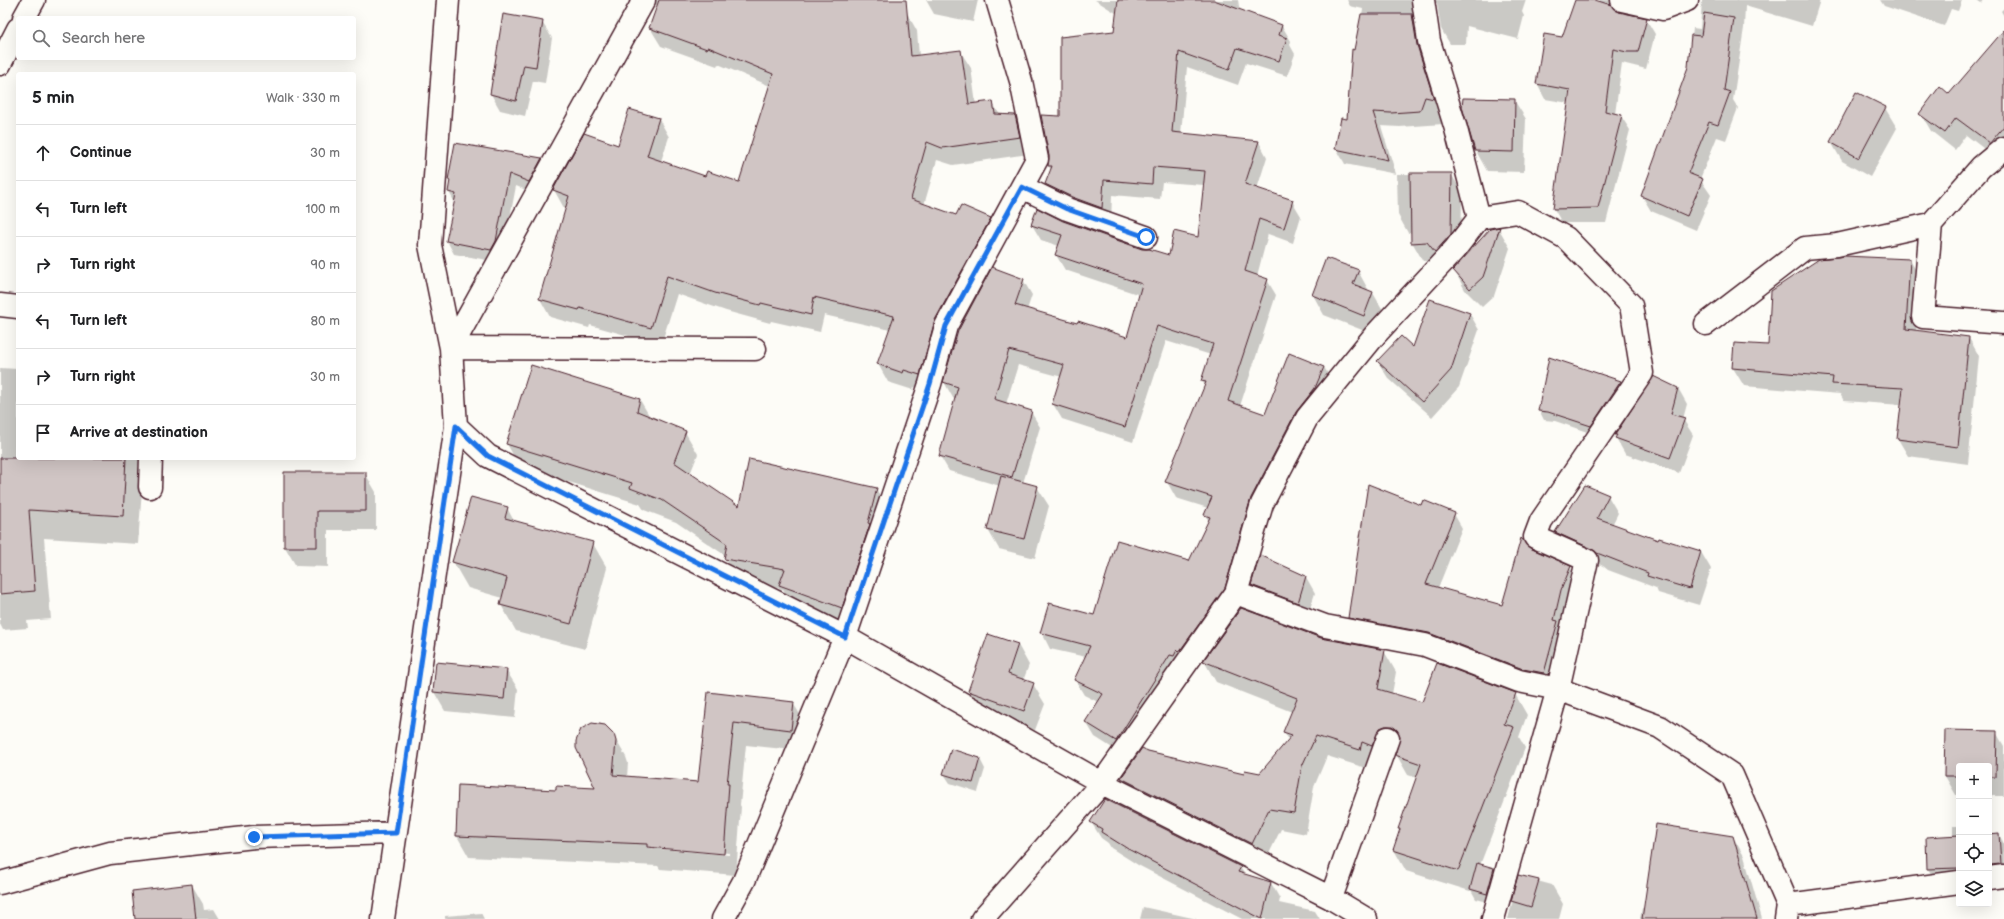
<!DOCTYPE html>
<meta charset="utf-8">
<style>
:root{--surface:#fff;--page:#f6f6f6;--text:#202124;--muted:#757577;--line:#e0e0e0}
body{margin:0;font-family:"Balsamiq Sans",sans-serif;background:var(--page);color:var(--text)}
.controls{position:absolute;right:12px;bottom:12px;display:grid;overflow:hidden;border-radius:4px;box-shadow:0 4px 16px #0002}
.controls button{width:36px;height:36px;display:grid;place-items:center;padding:0;border:0;border-bottom:1px solid var(--line);background:var(--surface);color:var(--text);font:20px sans-serif}
.stop{position:absolute;width:12px;height:12px;margin:-9px;border:3px solid #1a73e8;border-radius:50%;background:#fff}
.stop.end{background:#1a73e8;border-color:#fff;box-shadow:0 1px 4px #0008}
.list{margin:0;padding:0;list-style:none}
h2{display:flex;justify-content:space-between;align-items:center;height:52px;margin:0;padding:0 16px;font-size:17px}
h2 small{font-size:13px;font-weight:400;color:var(--muted)}
.list li{display:grid;grid-template-columns:26px 1fr auto;gap:12px;align-items:center;box-sizing:border-box;height:56px;padding:0 16px;border-top:1px solid var(--line)}
.list b{display:block;font-size:15px;white-space:nowrap}
.list em{font-size:13px;font-style:normal;color:var(--muted)}
.icon{flex:none;width:22px;height:22px;fill:none;stroke:currentColor;stroke-width:2;stroke-linecap:round;stroke-linejoin:round}
.map{position:relative;flex:none;width:2004px;height:919px;overflow:hidden}
.search{position:absolute;background:var(--surface);box-shadow:0 4px 16px #0002;left:16px;top:16px;width:340px;height:44px;display:flex;align-items:center;gap:10px;box-sizing:border-box;padding:0 14px;border-radius:4px;color:var(--muted);font-size:15px}
.panel{position:absolute;background:var(--surface);box-shadow:0 4px 16px #0002;left:16px;top:72px;width:340px;height:388px;border-radius:4px}
.map>svg:first-child{display:block}
.shadow{fill:#0003;fill-rule:evenodd}
.building{fill:#d0c5c4;stroke:#4a1f2b}
.lines{fill:none;stroke-linecap:round;stroke-linejoin:round}
.minor-casing{stroke:#4a1f2b;stroke-width:25}
.minor{stroke:#fdfcf7;stroke-width:22}
.route{stroke:#1a73e8;stroke-width:5}
</style>
<div class="map">
<svg width="2004" height="919" viewBox="0 0 2004 919">
<rect width="100%" height="100%" fill="#fdfcf7"/>
<filter id="ink" filterUnits="userSpaceOnUse"><feTurbulence type="fractalNoise" baseFrequency=".025" numOctaves="2"/><feDisplacementMap in="SourceGraphic" scale="8" xChannelSelector="R" yChannelSelector="G"/><feConvolveMatrix kernelMatrix="1 2 1 2 8 2 1 2 1" color-interpolation-filters="sRGB"/></filter>
<g filter="url(#ink)">
<path class="shadow" d="M 644,0 L 846,0 L 907,13 L 917,31 L 919,56 L 960,51 L 971,68 L 976,104 L 992,102 L 1000,115 L 1015,116 L 1025,134 L 1029,154 L 953,165 L 937,160 L 924,205 L 957,216 L 990,218 L 1000,236 L 945,338 L 930,392 L 914,387 L 913,390 L 888,382 L 878,364 L 890,330 L 824,315 L 820,332 L 771,321 L 770,323 L 726,311 L 677,294 L 661,345 L 590,325 L 589,328 L 550,317 L 540,299 L 567,209 L 564,208 L 554,190 L 619,146 L 630,110 L 659,119 L 669,137 L 661,161 L 706,177 L 739,184 L 770,86 L 718,64 L 717,66 L 661,46 L 650,28 L 658,6 Z
M 926,0 L 978,0 L 973,22 L 934,14 Z
M 1095,0 L 1238,0 L 1240,12 L 1282,26 L 1291,41 L 1290,45 L 1295,54 L 1287,76 L 1246,63 L 1238,85 L 1187,67 L 1181,134 L 1259,142 L 1267,157 L 1257,189 L 1292,201 L 1301,216 L 1293,243 L 1268,234 L 1257,276 L 1267,280 L 1276,295 L 1240,406 L 1266,416 L 1324,367 L 1333,383 L 1304,428 L 1233,603 L 1125,756 L 1095,737 L 1086,722 L 1098,702 L 1084,695 L 1075,680 L 1086,657 L 1050,649 L 1042,633 L 1095,616 L 1189,562 L 1209,521 L 1205,515 L 1208,508 L 1176,498 L 1167,482 L 1206,387 L 1202,381 L 1211,355 L 1166,341 L 1133,442 L 1062,419 L 1053,404 L 1062,377 L 1018,365 L 1006,404 L 1031,412 L 1040,427 L 1023,483 L 1037,487 L 1049,506 L 1035,558 L 999,549 L 988,530 L 1000,486 L 949,471 L 940,456 L 956,399 L 953,398 L 944,382 L 1023,280 L 1032,295 L 1027,310 L 1127,338 L 1140,295 L 1065,270 L 1056,255 L 1059,246 L 1041,240 L 1032,225 L 1062,222 L 1142,250 L 1169,256 L 1199,238 L 1204,185 L 1162,182 L 1160,199 L 1112,195 L 1111,223 L 1055,200 L 1046,184 L 1051,170 L 1049,166 L 1061,117 L 1140,28 Z
M 1347,0 L 1526,0 L 1522,12 L 1524,16 L 1518,39 L 1467,26 L 1466,44 L 1450,44 L 1441,29 L 1437,3 L 1430,3 L 1443,124 L 1400,127 L 1381,126 L 1396,174 L 1345,164 L 1336,148 L 1348,120 L 1355,51 L 1363,9 L 1350,6 Z
M 1576,0 L 1592,0 L 1599,2 L 1600,0 L 1644,0 L 1621,7 L 1617,13 L 1646,19 L 1655,34 L 1646,69 L 1622,63 L 1615,114 L 1621,116 L 1630,130 L 1606,223 L 1562,223 L 1554,209 L 1569,103 L 1545,99 L 1537,84 L 1545,35 L 1563,38 Z
M 1702,0 L 1820,0 L 1812,26 L 1745,6 L 1744,28 L 1733,100 L 1738,108 L 1726,140 L 1717,137 L 1700,179 L 1711,195 L 1696,230 L 1651,211 L 1642,196 L 1689,68 L 1693,28 L 1700,29 Z
M 1880,0 L 1962,0 L 1958,11 L 1951,9 L 1944,26 L 1884,6 Z
M 1977,0 L 1983,0 L 1981,3 Z
M 2004,8 L 2004,16 L 2001,11 Z
M 542,22 L 552,38 L 545,83 L 533,81 L 525,116 L 500,110 L 491,94 Z
M 2004,32 L 2004,158 L 2000,161 L 1966,135 L 1955,150 L 1931,131 L 1921,114 L 1949,95 Z
M 1514,100 L 1526,119 L 1524,172 L 1487,171 L 1476,151 L 1463,107 Z
M 1885,108 L 1897,128 L 1870,177 L 1842,161 L 1831,142 Z
M 541,159 L 548,172 L 536,194 L 516,186 L 503,254 L 498,262 L 454,254 L 447,241 L 455,203 L 449,192 L 450,182 L 449,179 Z
M 1397,174 L 1451,174 L 1462,192 L 1461,253 L 1438,261 L 1423,261 L 1412,242 L 1412,233 L 1408,233 L 1398,215 Z
M 1499,229 L 1510,248 L 1494,296 L 1482,307 L 1465,290 L 1454,270 Z
M 1910,260 L 1920,278 L 1916,331 L 1969,338 L 1979,356 L 1968,464 L 1908,456 L 1898,439 L 1902,405 L 1844,401 L 1840,394 L 1744,386 L 1733,368 Z
M 1358,271 L 1369,291 L 1373,293 L 1384,312 L 1375,335 L 1324,315 L 1313,295 Z
M 1470,314 L 1479,330 L 1459,387 L 1432,417 L 1388,378 L 1378,362 L 1414,349 Z
M 1550,358 L 1620,382 L 1626,392 L 1596,435 L 1555,421 L 1544,420 L 1539,410 Z
M 0,368 L 18,369 L 18,458 L 140,458 L 138,468 L 143,476 L 138,544 L 44,538 L 51,619 L 27,621 L 28,628 L 3,630 L 0,624 Z
M 1678,388 L 1687,404 L 1683,419 L 1693,435 L 1679,473 L 1625,454 L 1616,438 L 1616,435 Z
M 640,400 L 650,417 L 685,432 L 698,454 L 690,474 L 740,508 L 876,489 L 889,511 L 854,630 L 793,607 L 783,589 L 738,581 L 725,559 L 726,556 L 676,522 L 644,510 L 640,504 L 520,467 L 507,444 Z
M 285,473 L 365,473 L 376,492 L 376,530 L 328,530 L 328,567 L 296,566 L 285,547 Z
M 1608,496 L 1618,513 L 1612,525 L 1659,542 L 1660,539 L 1701,552 L 1711,569 L 1699,605 L 1658,593 L 1656,588 L 1608,570 L 1603,566 L 1566,549 L 1556,532 Z
M 1421,507 L 1454,514 L 1462,528 L 1438,588 L 1503,607 L 1529,549 L 1570,567 L 1578,582 L 1552,688 L 1358,632 L 1349,617 Z
M 507,508 L 514,521 L 592,542 L 607,568 L 585,649 L 516,631 L 501,605 L 503,598 L 468,588 L 453,562 Z
M 1306,577 L 1315,593 L 1307,618 L 1262,601 L 1252,585 Z
M 989,635 L 1018,645 L 1029,665 L 1023,681 L 1033,684 L 1045,704 L 1035,730 L 980,710 L 969,691 Z
M 1320,639 L 1384,651 L 1396,672 L 1392,694 L 1423,704 L 1515,694 L 1527,715 L 1519,737 L 1525,748 L 1480,865 L 1494,869 L 1499,879 L 1492,903 L 1476,899 L 1471,890 L 1470,891 L 1406,871 L 1394,850 L 1401,831 L 1399,829 L 1417,778 L 1408,775 L 1396,754 L 1399,746 L 1392,749 L 1372,770 L 1327,756 L 1314,787 L 1306,834 L 1281,829 L 1264,864 L 1134,799 L 1122,778 L 1142,749 L 1245,775 L 1260,774 L 1289,740 L 1284,732 L 1292,712 L 1216,682 L 1204,661 Z
M 506,670 L 518,689 L 515,718 L 445,711 L 434,692 Z
M 709,693 L 793,703 L 806,724 L 803,751 L 746,745 L 740,805 L 741,807 L 736,875 L 660,869 L 658,866 L 469,857 L 457,836 L 556,791 L 597,789 L 577,748 L 578,735 L 586,726 L 599,723 L 604,725 L 613,735 L 626,757 L 628,763 L 627,777 L 699,783 ZM 648,846 L 729,853 L 729,855 L 648,848 Z
M 1996,732 L 2004,746 L 2004,796 L 1989,796 L 1989,766 L 1959,766 L 1959,795 L 1956,795 L 1945,776 Z
M 980,759 L 985,769 L 978,792 L 950,783 L 944,774 Z
M 1091,822 L 1240,867 L 1245,875 L 1271,883 L 1280,899 L 1279,903 L 1315,911 L 1320,919 L 1242,919 L 1138,865 L 1111,848 L 1108,843 L 1101,838 Z
M 1953,826 L 1959,826 L 1959,887 L 1940,888 L 1928,869 L 1953,837 Z
M 1999,834 L 2004,844 L 2004,884 L 1989,885 L 1989,835 Z
M 1733,837 L 1744,856 L 1762,919 L 1640,919 L 1642,908 L 1645,909 Z
M 1519,876 L 1552,885 L 1563,904 L 1559,919 L 1508,919 Z
M 192,885 L 203,904 L 204,910 L 214,909 L 220,919 L 136,919 Z
M 1143,907 L 1197,919 L 1140,919 Z
M 481,913 L 484,919 L 445,919 L 445,916 Z"/>
<path class="building" d="M 659,0 L 906,0 L 911,56 L 961,50 L 969,104 L 993,101 L 995,114 L 1015,115 L 1020,137 L 942,148 L 927,142 L 911,199 L 956,215 L 961,205 L 991,218 L 935,320 L 920,375 L 904,370 L 903,373 L 877,364 L 894,316 L 814,297 L 811,315 L 761,303 L 760,305 L 715,293 L 667,276 L 651,328 L 580,308 L 579,310 L 539,299 L 569,196 L 553,190 L 584,133 L 618,145 L 629,109 L 659,118 L 647,156 L 705,176 L 707,171 L 739,182 L 773,74 L 708,47 L 707,49 L 649,28 Z
M 1118,0 L 1214,0 L 1282,25 L 1279,35 L 1287,38 L 1279,61 L 1237,48 L 1229,70 L 1179,52 L 1172,132 L 1259,141 L 1245,184 L 1293,200 L 1284,228 L 1259,219 L 1245,271 L 1268,279 L 1228,401 L 1265,414 L 1289,353 L 1324,367 L 1315,388 L 1296,412 L 1251,498 L 1225,588 L 1179,652 L 1177,650 L 1174,656 L 1170,655 L 1116,741 L 1085,722 L 1103,694 L 1074,680 L 1090,646 L 1040,633 L 1049,603 L 1094,615 L 1117,540 L 1189,561 L 1210,517 L 1204,515 L 1212,497 L 1165,482 L 1206,382 L 1201,381 L 1213,344 L 1157,326 L 1125,427 L 1052,404 L 1064,365 L 1009,350 L 994,399 L 1032,411 L 1012,477 L 939,456 L 958,387 L 943,382 L 958,331 L 992,267 L 1024,279 L 1015,305 L 1077,323 L 1078,321 L 1127,337 L 1142,284 L 1055,255 L 1062,235 L 1031,225 L 1037,208 L 1063,221 L 1142,249 L 1149,249 L 1169,255 L 1174,231 L 1198,237 L 1205,171 L 1153,167 L 1152,184 L 1104,180 L 1102,208 L 1072,197 L 1045,184 L 1052,166 L 1048,166 L 1049,156 L 1041,115 L 1060,116 L 1060,37 L 1114,31 Z
M 1575,0 L 1595,0 L 1611,5 L 1619,12 L 1647,18 L 1638,52 L 1627,52 L 1613,49 L 1605,111 L 1622,115 L 1598,208 L 1553,209 L 1570,90 L 1536,84 L 1544,34 L 1562,37 Z
M 1704,13 L 1734,18 L 1724,90 L 1730,92 L 1718,125 L 1709,122 L 1688,173 L 1703,179 L 1687,216 L 1641,196 L 1688,67 L 1691,35 L 1701,36 Z
M 503,14 L 543,21 L 536,67 L 524,65 L 516,101 L 490,94 Z
M 1361,14 L 1412,14 L 1417,45 L 1434,99 L 1425,97 L 1420,111 L 1391,113 L 1373,112 L 1388,160 L 1335,149 L 1341,118 L 1347,119 L 1352,49 L 1354,50 Z
M 2004,30 L 2004,126 L 1990,143 L 1956,118 L 1945,133 L 1919,114 L 1940,86 L 1949,94 Z
M 1856,92 L 1886,107 L 1859,158 L 1830,142 Z
M 1463,98 L 1515,99 L 1514,152 L 1475,151 L 1462,107 Z
M 455,143 L 542,158 L 529,182 L 509,174 L 496,241 L 491,250 L 446,241 L 456,194 L 448,192 L 450,180 L 448,180 Z
M 1410,173 L 1452,173 L 1451,234 L 1435,252 L 1427,242 L 1411,243 Z
M 1500,227 L 1483,277 L 1470,289 L 1453,270 L 1490,229 Z
M 1844,256 L 1910,259 L 1906,329 L 1969,337 L 1958,447 L 1897,439 L 1903,388 L 1832,384 L 1833,377 L 1732,368 L 1734,343 L 1768,345 L 1771,291 L 1819,259 Z
M 1326,258 L 1359,270 L 1353,284 L 1373,292 L 1364,316 L 1312,295 Z
M 1430,299 L 1470,313 L 1451,370 L 1422,402 L 1377,361 L 1401,336 L 1413,347 Z
M 1549,357 L 1621,381 L 1591,426 L 1548,412 L 1538,411 Z
M 531,365 L 640,399 L 637,411 L 686,431 L 674,462 L 739,506 L 749,459 L 877,488 L 868,523 L 870,524 L 842,608 L 779,585 L 785,569 L 724,559 L 727,544 L 662,500 L 630,488 L 632,483 L 506,444 Z
M 1653,376 L 1678,388 L 1671,414 L 1685,418 L 1670,458 L 1615,438 L 1617,435 L 1615,435 Z
M 0,458 L 126,458 L 123,516 L 29,510 L 35,591 L 0,594 Z
M 284,472 L 366,472 L 366,511 L 317,511 L 317,547 L 284,547 Z
M 1001,476 L 1038,486 L 1024,539 L 987,530 Z
M 1368,484 L 1421,505 L 1423,500 L 1455,513 L 1426,584 L 1502,605 L 1521,538 L 1530,548 L 1571,566 L 1561,590 L 1554,620 L 1558,621 L 1544,673 L 1523,669 L 1429,633 L 1348,618 Z
M 1585,485 L 1609,495 L 1597,518 L 1658,540 L 1659,538 L 1701,551 L 1690,589 L 1647,576 L 1648,573 L 1597,553 L 1592,549 L 1555,532 Z
M 471,497 L 508,507 L 505,518 L 593,542 L 571,624 L 500,605 L 507,578 L 452,562 Z
M 1260,555 L 1306,576 L 1298,603 L 1251,585 Z
M 1241,608 L 1321,638 L 1385,650 L 1378,689 L 1422,702 L 1437,663 L 1516,693 L 1504,724 L 1514,727 L 1458,871 L 1393,850 L 1400,829 L 1398,829 L 1421,764 L 1395,755 L 1400,736 L 1397,730 L 1392,726 L 1385,726 L 1380,728 L 1372,746 L 1362,742 L 1360,750 L 1316,736 L 1302,766 L 1294,813 L 1269,809 L 1252,844 L 1121,778 L 1142,748 L 1148,751 L 1244,774 L 1245,770 L 1260,773 L 1292,735 L 1283,732 L 1297,698 L 1203,661 Z
M 988,634 L 1018,644 L 1008,674 L 1034,683 L 1024,711 L 968,691 Z
M 436,662 L 507,669 L 504,699 L 433,692 Z
M 708,692 L 794,702 L 791,730 L 734,723 L 727,784 L 729,784 L 724,854 L 647,847 L 647,844 L 456,836 L 458,785 L 556,790 L 556,786 L 595,788 L 576,748 L 576,741 L 581,729 L 592,723 L 605,725 L 614,734 L 616,741 L 613,775 L 698,782 Z
M 1945,730 L 1997,731 L 1996,777 L 1989,777 L 1989,766 L 1959,766 L 1959,776 L 1944,776 Z
M 951,749 L 980,758 L 973,783 L 943,774 Z
M 1105,799 L 1241,867 L 1238,872 L 1271,882 L 1262,919 L 1128,849 L 1101,832 L 1102,829 L 1090,822 Z
M 1656,824 L 1733,836 L 1757,919 L 1642,919 Z
M 1999,833 L 2001,864 L 1989,865 L 1989,834 Z
M 1959,835 L 1959,868 L 1927,869 L 1926,837 Z
M 1477,863 L 1494,868 L 1487,894 L 1470,889 Z
M 1518,875 L 1539,880 L 1531,907 L 1511,901 Z
M 192,884 L 196,919 L 135,919 L 132,891 Z"/>
<g class="lines">
<defs>
<path id="minor" d="M 644,0 L 451,348 L 755,349
M 1423,0 L 1429,41 L 1456,129 L 1479,218
M 1622,0 L 1663,9 L 1687,0
M 24,18 L 34,0
M 0,64 L 18,29
M 1022,187 L 1067,209 L 1146,237
M 1931,224 L 1923,317 L 2004,323
M 0,305 L 18,307
M 1706,324 L 1805,248 L 1837,245 L 1931,224 L 1981,167 L 2004,148
M 456,426 L 488,456 L 845,637 L 1102,783 L 1331,898 L 1366,919
M 150,487 L 151,458
M 1236,593 L 1325,626 L 1425,645 L 1519,681 L 1558,689 L 1660,727 L 1732,775 L 1788,905 L 1786,919
M 1989,878 L 2004,876
M 0,883 L 110,853 L 254,837 L 396,833
M 1331,898 L 1388,738
M 1788,905 L 1959,882
M 383,919 L 456,426 L 451,348 L 430,245 L 448,0
M 723,919 L 744,881 L 845,637 L 930,384 L 946,326 L 1037,159 L 1021,81 L 997,0
M 982,919 L 1102,783 L 1236,593 L 1262,504 L 1307,418 L 1375,335 L 1455,249 L 1479,218 L 1518,212 L 1566,238 L 1631,305 L 1642,373 L 1541,521 L 1535,537 L 1587,560 L 1558,689 L 1493,919"/>
</defs>
<use href="#minor" class="minor-casing"/>
<use href="#minor" class="minor"/>
</g>
</g>
<g class="lines" filter="url(#ink)">
<path class="route" d="M 254,837 L 396,833 L 456,426 L 488,456 L 845,637 L 930,384 L 946,326 L 1022,187 L 1067,209 L 1146,237"/>
</g>
</svg>
<div class="controls">
<button>+</button>
<button>−</button>
<button><svg class="icon" aria-label="locate" viewBox="0 0 24 24"><circle cx="12" cy="12" r="6"/><path d="M12 2v4M12 18v4M2 12h4M18 12h4"/></svg></button>
<button><svg class="icon" aria-label="layers" viewBox="0 0 24 24"><path d="M12 4l9 5-9 5-9-5zM3 14l9 5 9-5"/></svg></button>
</div>
<div class="stop" style="left:1146px;top:237px"></div>
<div class="stop end" style="left:254px;top:837px"></div>
<div class="search"><svg class="icon" aria-label="search" viewBox="0 0 24 24"><circle cx="10" cy="10" r="6"/><path d="M15 15l6 6"/></svg>Search here</div>
<section class="panel">
<h2>5 min<small>Walk · 330 m</small></h2>
<ul class="list">
<li><svg class="icon" aria-label="ahead" viewBox="0 0 24 24"><path d="M12 20V5M6 11l6-6 6 6"/></svg><div><b>Continue</b></div><em>30 m</em></li>
<li><svg class="icon" aria-label="left" viewBox="0 0 24 24"><path d="M17 20v-9H6M10 6l-5 5 5 5"/></svg><div><b>Turn left</b></div><em>100 m</em></li>
<li><svg class="icon" aria-label="right" viewBox="0 0 24 24"><path d="M7 20v-9h11M14 6l5 5-5 5"/></svg><div><b>Turn right</b></div><em>90 m</em></li>
<li><svg class="icon" aria-label="left" viewBox="0 0 24 24"><path d="M17 20v-9H6M10 6l-5 5 5 5"/></svg><div><b>Turn left</b></div><em>80 m</em></li>
<li><svg class="icon" aria-label="right" viewBox="0 0 24 24"><path d="M7 20v-9h11M14 6l5 5-5 5"/></svg><div><b>Turn right</b></div><em>30 m</em></li>
<li><svg class="icon" aria-label="arrive" viewBox="0 0 24 24"><path d="M6 21V4h12l-3 4 3 4H6"/></svg><div><b>Arrive at destination</b></div></li>
</ul>
</section>
</div>
